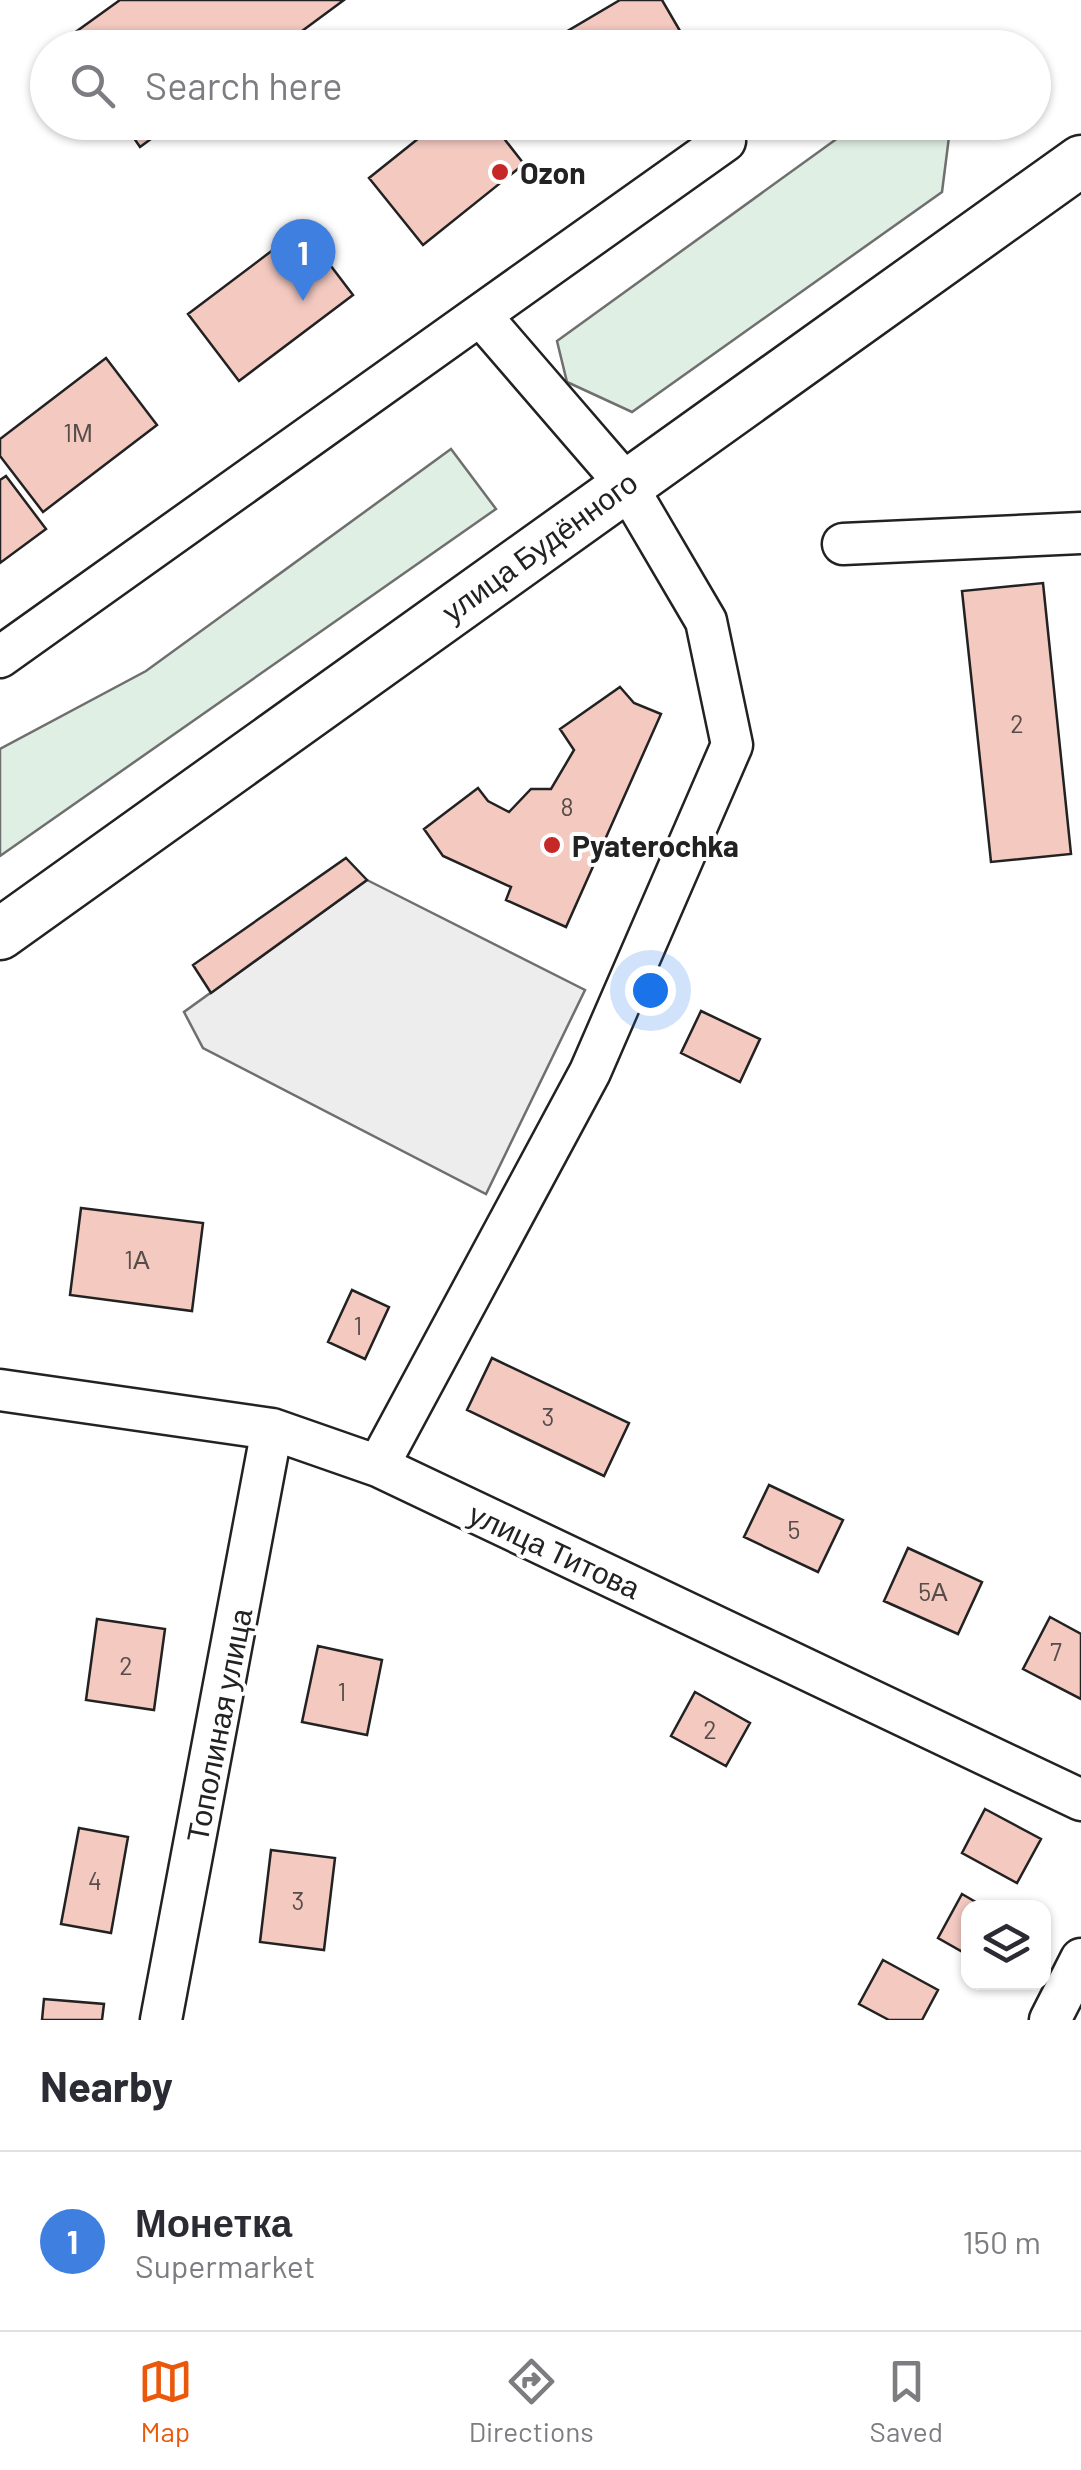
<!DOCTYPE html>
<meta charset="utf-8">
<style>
:root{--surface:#fff;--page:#f2f2f3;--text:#2b2b33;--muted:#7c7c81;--line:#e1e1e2;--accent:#ea580c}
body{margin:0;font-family:Barlow,sans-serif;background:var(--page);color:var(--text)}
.controls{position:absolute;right:30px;bottom:30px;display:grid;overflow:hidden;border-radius:20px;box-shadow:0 2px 8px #0004}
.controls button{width:90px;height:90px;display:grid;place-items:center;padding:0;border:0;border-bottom:2px solid var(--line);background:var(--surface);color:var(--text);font:50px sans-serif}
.you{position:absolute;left:650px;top:990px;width:35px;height:35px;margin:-25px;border:8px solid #fff;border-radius:50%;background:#1a73e8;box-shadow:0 0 0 15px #1a73e833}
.badge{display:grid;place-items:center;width:65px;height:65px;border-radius:50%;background:var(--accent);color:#fff;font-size:32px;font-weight:700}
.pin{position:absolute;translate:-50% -82px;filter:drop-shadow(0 2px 5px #0008)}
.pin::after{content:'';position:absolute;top:52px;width:35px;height:30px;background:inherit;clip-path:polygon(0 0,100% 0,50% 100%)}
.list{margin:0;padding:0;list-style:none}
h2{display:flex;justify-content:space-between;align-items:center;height:130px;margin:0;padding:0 40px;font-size:42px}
h2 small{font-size:32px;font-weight:400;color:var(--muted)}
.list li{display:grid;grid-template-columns:65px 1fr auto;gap:30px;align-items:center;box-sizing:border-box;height:180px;padding:0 40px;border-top:2px solid var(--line)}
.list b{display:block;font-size:38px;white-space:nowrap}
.list p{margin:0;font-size:32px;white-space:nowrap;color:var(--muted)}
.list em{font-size:32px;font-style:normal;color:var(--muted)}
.icon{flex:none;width:55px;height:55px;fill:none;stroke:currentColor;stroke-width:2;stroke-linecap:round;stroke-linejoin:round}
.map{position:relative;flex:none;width:1081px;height:2020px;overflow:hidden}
.search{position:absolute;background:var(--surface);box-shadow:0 2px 8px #0004;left:30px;right:30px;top:30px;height:110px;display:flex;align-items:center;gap:25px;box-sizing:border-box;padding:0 35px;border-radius:55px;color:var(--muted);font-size:38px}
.sheet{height:310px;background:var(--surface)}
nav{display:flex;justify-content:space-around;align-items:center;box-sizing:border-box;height:140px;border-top:2px solid var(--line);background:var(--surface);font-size:28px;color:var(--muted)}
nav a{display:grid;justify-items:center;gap:5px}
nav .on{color:var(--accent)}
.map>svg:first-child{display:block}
.green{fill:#e0efe3;stroke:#6f6f6f;stroke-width:2.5}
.parking{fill:#ededed;stroke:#6f6f6f;stroke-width:2.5}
.building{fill:#f3c9c0;stroke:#222;stroke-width:2.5}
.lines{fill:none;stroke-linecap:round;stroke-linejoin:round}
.minor-casing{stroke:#222;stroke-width:45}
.major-casing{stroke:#222;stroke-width:55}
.minor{stroke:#fff;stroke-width:40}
.major{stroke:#fff;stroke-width:50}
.poi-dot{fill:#c62828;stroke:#fff;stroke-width:4}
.labels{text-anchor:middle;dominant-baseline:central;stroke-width:8;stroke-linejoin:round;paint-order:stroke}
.number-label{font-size:25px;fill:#564c4a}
.poi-label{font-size:30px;font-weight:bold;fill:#222;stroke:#fff;text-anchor:start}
.street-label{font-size:30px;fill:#222;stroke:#fff}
</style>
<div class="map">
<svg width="1081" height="2020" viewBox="0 0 1081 2020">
<rect width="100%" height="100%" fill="#fff"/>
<path class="green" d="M 860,122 L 940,123 L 950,129 L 942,192 L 632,412 L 567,382 L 557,341 Z
M 451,449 L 496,509 L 0,856 L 0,749 L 146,671 Z"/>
<path class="parking" d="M 367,880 L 585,990 L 486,1194 L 203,1048 L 184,1012 Z"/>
<path class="building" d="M 120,0 L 344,0 L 279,48 L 68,48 L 63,41 Z
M 620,0 L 662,0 L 690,48 L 559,48 L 554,39 Z
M 123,122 L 174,122 L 140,147 Z
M 439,122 L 491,122 L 524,164 L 423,245 L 369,178 Z
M 302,228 L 353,295 L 239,381 L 188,314 Z
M 106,358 L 157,425 L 43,512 L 0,456 L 0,439 Z
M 6,476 L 46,529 L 0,563 L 0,480 Z
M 1043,583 L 1071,854 L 991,862 L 962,591 Z
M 620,687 L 634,703 L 661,714 L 566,927 L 506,900 L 511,887 L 443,856 L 424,829 L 478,788 L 488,801 L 509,812 L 531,789 L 551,789 L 574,750 L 560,729 Z
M 346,858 L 367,880 L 211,993 L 193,965 Z
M 701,1011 L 760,1039 L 740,1082 L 681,1053 Z
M 81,1208 L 203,1223 L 192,1311 L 70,1295 Z
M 352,1290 L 389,1307 L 365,1359 L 328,1342 Z
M 492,1358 L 629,1423 L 604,1476 L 467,1410 Z
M 769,1485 L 843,1520 L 818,1572 L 744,1537 Z
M 908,1548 L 982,1582 L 958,1634 L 884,1601 Z
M 1050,1617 L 1081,1634 L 1081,1699 L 1023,1669 Z
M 97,1619 L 165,1629 L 154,1710 L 86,1700 Z
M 318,1646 L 382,1660 L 367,1735 L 302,1722 Z
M 695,1692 L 750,1723 L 726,1766 L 671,1736 Z
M 985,1809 L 1041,1839 L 1017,1883 L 962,1853 Z
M 79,1828 L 128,1837 L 111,1933 L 61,1924 Z
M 271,1850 L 335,1858 L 324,1950 L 260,1942 Z
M 962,1894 L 986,1908 L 968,1908 L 968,1955 L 938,1938 Z
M 883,1960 L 938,1990 L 922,2020 L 889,2020 L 859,2004 Z
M 44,1999 L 104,2004 L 102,2020 L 42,2020 Z"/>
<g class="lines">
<defs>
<path id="minor" d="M 480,315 L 725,141
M 843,544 L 1081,533
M 0,657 L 480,315 L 625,483 L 706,621 L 732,745 L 590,1072 L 378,1466
M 0,1390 L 272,1429 L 378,1466 L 1081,1800
M 161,2020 L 272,1429
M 1050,2020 L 1081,1959"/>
<path id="major" d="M 0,934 L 1081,161"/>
</defs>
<use href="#minor" class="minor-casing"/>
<use href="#major" class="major-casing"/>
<use href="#minor" class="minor"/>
<use href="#major" class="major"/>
</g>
<g class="poi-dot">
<circle cx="500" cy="172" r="10"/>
<circle cx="552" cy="845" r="10"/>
</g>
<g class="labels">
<g class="number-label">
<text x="78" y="432">1М</text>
<text x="1017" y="723">2</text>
<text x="567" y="806">8</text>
<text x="137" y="1259">1А</text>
<text x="358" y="1325">1</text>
<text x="548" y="1416">3</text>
<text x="794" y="1529">5</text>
<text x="933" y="1591">5А</text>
<text x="1056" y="1651">7</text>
<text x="126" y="1665">2</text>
<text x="342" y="1691">1</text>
<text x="710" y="1729">2</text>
<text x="95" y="1880">4</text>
<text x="298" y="1900">3</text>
</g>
<g class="poi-label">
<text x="520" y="172">Ozon</text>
<text x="572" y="845">Pyaterochka</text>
</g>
<g class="street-label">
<text transform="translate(539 546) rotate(-36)">улица Будённого</text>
<text transform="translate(555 1550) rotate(25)">улица Титова</text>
<text transform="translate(218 1725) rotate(-79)">Тополиная улица</text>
</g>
</g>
</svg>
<div class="controls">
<button><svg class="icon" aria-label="layers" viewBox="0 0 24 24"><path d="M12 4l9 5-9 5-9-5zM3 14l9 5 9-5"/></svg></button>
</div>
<div class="you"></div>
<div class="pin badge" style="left:303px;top:301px;background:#3f7fe0">1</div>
<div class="search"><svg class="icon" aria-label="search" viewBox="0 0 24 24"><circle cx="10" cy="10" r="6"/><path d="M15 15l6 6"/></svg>Search here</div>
</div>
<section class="sheet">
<h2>Nearby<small></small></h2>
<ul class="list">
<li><span class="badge" style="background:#3f7fe0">1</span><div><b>Монетка</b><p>Supermarket</p></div><em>150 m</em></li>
</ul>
</section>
<nav>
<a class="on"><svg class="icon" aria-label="map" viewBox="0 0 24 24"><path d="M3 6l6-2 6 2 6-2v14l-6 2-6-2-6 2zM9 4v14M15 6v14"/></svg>Map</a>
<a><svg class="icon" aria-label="directions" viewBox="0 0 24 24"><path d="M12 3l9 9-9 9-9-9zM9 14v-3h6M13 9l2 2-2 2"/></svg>Directions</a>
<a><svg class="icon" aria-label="saved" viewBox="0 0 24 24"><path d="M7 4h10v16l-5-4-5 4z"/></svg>Saved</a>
</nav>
